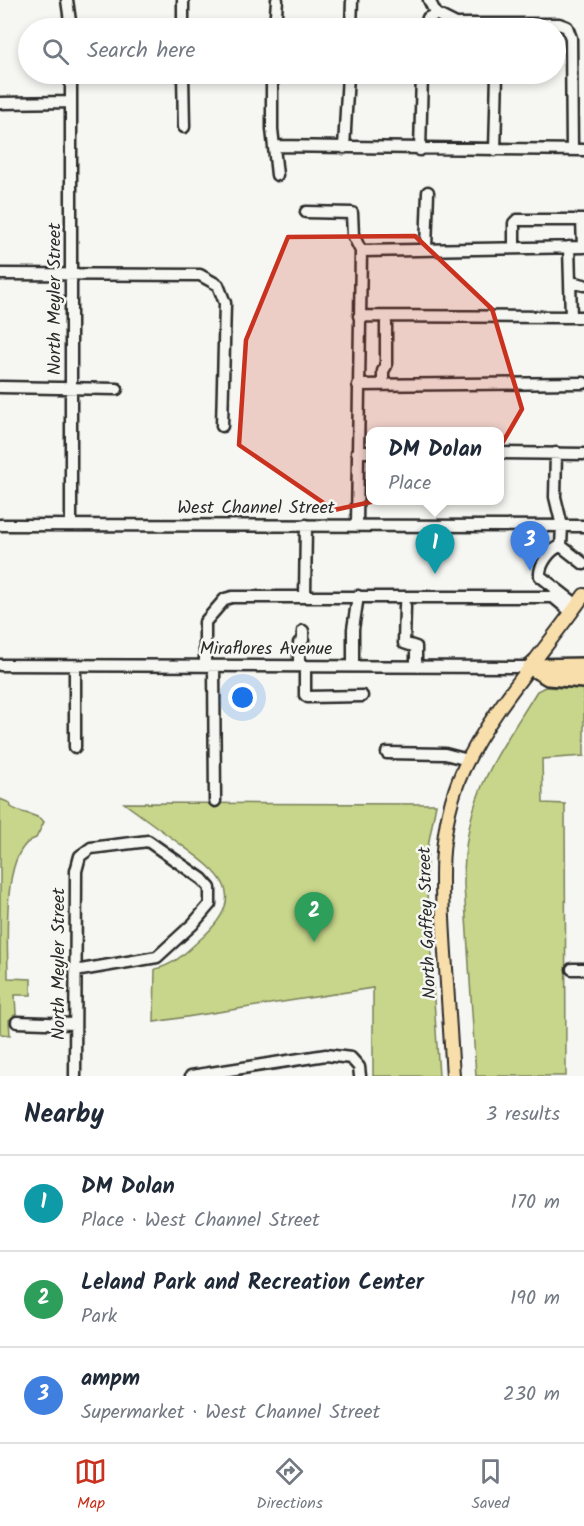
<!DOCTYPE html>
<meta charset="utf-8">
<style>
:root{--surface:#fff;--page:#f2f2f3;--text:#1f2937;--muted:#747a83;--line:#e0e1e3;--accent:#c8321e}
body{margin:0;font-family:Kalam,sans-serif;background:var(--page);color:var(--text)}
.you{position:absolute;left:243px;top:698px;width:21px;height:21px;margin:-15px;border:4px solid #fff;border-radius:50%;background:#1a73e8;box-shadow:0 0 0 9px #1a73e833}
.badge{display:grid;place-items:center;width:39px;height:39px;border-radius:50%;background:var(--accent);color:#fff;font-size:20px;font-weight:700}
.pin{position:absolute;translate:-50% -50px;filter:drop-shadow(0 2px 3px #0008)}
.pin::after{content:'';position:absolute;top:32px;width:21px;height:18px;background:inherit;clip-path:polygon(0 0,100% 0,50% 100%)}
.popup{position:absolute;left:366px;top:427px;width:138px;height:78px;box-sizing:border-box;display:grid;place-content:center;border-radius:12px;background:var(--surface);filter:drop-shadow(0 2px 4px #0005);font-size:20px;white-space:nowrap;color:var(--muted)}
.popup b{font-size:22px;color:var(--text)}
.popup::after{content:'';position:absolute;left:50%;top:100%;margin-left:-12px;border:12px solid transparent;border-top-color:var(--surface)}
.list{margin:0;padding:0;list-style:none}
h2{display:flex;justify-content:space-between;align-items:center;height:78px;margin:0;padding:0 24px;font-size:26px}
h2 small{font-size:20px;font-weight:400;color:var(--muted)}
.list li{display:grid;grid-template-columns:39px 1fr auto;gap:18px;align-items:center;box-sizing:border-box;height:96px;padding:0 24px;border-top:2px solid var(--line)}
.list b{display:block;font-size:22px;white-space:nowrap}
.list p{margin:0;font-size:20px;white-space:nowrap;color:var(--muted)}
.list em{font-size:20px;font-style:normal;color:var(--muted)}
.icon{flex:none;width:33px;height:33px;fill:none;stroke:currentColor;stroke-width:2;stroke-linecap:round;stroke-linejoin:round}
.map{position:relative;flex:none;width:584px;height:1076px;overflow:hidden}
.search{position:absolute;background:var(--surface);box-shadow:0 3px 9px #0003;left:18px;right:18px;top:18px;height:66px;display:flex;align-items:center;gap:15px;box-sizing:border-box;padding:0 21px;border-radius:33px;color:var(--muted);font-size:22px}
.sheet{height:366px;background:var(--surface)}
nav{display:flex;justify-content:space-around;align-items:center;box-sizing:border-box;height:84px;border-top:2px solid var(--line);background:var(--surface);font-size:16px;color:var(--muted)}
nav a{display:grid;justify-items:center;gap:3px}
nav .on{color:var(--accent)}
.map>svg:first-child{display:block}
.green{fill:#c7d68a;stroke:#79805a;stroke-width:1.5}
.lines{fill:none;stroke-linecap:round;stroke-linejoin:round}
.minor-casing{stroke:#2b2b2b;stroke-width:15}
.major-casing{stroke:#2b2b2b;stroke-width:16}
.highway-casing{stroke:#2b2b2b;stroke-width:20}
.minor{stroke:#f6f6f2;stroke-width:10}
.major{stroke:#f8deab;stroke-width:12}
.highway{stroke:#f8deab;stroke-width:15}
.marked{fill:#c8321e;fill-opacity:0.2;stroke:#c8321e;stroke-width:4.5;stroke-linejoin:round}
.labels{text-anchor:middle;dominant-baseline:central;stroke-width:5;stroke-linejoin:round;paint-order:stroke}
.street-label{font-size:18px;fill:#2b2b2b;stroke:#f6f6f2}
</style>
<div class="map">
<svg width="584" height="1076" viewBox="0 0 584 1076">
<rect width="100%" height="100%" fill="#f6f6f2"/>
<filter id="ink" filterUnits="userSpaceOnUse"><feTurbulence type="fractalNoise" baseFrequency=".0167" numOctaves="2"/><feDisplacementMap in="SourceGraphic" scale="12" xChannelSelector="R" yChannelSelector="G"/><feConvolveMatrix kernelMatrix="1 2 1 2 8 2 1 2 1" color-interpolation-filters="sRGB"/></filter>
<g filter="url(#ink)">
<path class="green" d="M 545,687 L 584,689 L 584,756 L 542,759 L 543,803 L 565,804 L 566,1076 L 476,1076 L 464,885 C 463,798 494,761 537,691 Z
M 0,799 L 10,803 L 11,807 C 21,814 39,814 44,822 L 36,838 C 0,848 8,945 8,978 L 31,979 L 31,995 L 15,995 L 16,1014 L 9,1020 L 10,1035 L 0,1034 Z
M 124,803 L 436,804 L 428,846 L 426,878 L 439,1076 L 373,1076 L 373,988 L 154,1022 L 155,969 C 176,965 189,949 204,936 C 250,893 218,872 180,844 C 161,830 143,817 124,803 Z"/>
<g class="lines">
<defs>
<path id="minor" d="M 67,0 L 71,28
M 183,0 L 183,28
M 429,0 L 436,14 L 456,24 L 559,24 L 567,27 L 571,38 L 572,150
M 275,28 L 277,0
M 351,28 L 352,0
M 425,28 L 428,18 L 436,14
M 71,74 L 71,524
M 183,74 L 184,127
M 272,74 L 272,129 L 277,175
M 0,103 L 71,102
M 275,146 L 584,150
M 344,148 L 348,74
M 420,150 L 422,74
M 495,150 L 497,74
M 306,212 L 352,213 L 353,235 L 361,251 L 357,525
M 582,220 L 583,247
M 569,247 L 571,317
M 514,248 L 514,223 L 517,220 L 584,220
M 426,249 L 428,192
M 361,251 L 584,247
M 0,274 L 200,275 L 218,285 L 225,303 L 222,426
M 570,282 L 584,285
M 359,316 L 584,317
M 358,385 L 584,383
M 383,385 L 383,371 L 386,366 L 386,323
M 0,387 L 117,389
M 357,452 L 370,452
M 500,453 L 584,454
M 556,453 L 555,497 L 562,526 L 561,546
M 0,525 L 584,526
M 305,596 L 306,525
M 553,597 L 571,612
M 577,605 L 540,576 C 539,565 550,549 561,546 L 584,564
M 405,606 L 404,643 L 416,647 L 416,666
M 0,665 L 531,667
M 75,666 L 75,747
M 205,666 L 205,622 L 225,599 L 232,597 L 553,597 L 558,590
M 214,666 L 215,801
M 299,666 L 299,643 L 303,640 L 303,631
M 305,666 L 305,695 L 308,697 L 362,696
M 353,666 L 353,629 L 358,596
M 387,753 L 445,754 L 468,760
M 572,969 L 584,969
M 75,971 L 157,957 L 193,924 L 210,904 L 210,888 L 202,879 L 148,841 L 91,848 L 80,856 L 76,871 L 75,1076
M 17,1022 L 74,1024
M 191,1076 L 326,1055 L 351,1058 L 359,1067 L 360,1076"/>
<path id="major" d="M 453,1076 C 450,1035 448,994 445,953 C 441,890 436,830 463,770 C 492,708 545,651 584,595"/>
<path id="highway" d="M 531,667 L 548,677 L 584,680
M 531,667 L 584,666"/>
</defs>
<use href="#minor" class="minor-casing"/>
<use href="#major" class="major-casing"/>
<use href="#highway" class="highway-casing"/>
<use href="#minor" class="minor"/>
<use href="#major" class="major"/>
<use href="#highway" class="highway"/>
</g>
</g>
<path class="marked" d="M 415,236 L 492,309 L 522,409 L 482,478 L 334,510 L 239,445 L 246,340 L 288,237 Z"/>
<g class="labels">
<g class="street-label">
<text transform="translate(55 299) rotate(-90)">North Meyler Street</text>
<text x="256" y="508">West Channel Street</text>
<text x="266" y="649">Miraflores Avenue</text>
<text transform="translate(428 923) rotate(-92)">North Gaffey Street</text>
<text transform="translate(59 964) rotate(-90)">North Meyler Street</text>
</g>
</g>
</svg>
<div class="you"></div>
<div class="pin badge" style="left:435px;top:574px;background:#0f9aa8">1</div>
<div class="popup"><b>DM Dolan</b>Place</div>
<div class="pin badge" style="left:314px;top:942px;background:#2e9e5b">2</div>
<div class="pin badge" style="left:530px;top:571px;background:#3f7fe0">3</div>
<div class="search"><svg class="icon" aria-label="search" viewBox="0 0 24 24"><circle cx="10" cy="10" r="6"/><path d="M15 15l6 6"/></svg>Search here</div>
</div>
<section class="sheet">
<h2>Nearby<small>3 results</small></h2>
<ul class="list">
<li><span class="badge" style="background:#0f9aa8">1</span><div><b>DM Dolan</b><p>Place · West Channel Street</p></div><em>170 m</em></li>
<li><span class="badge" style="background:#2e9e5b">2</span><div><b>Leland Park and Recreation Center</b><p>Park</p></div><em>190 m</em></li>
<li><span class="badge" style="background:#3f7fe0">3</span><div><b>ampm</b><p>Supermarket · West Channel Street</p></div><em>230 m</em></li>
</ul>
</section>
<nav>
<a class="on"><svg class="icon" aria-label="map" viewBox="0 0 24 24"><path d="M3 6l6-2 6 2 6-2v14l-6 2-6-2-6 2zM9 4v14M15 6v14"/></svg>Map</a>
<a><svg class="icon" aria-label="directions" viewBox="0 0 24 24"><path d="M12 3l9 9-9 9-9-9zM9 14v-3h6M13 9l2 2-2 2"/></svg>Directions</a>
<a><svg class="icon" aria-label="saved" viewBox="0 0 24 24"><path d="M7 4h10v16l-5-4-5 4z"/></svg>Saved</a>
</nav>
